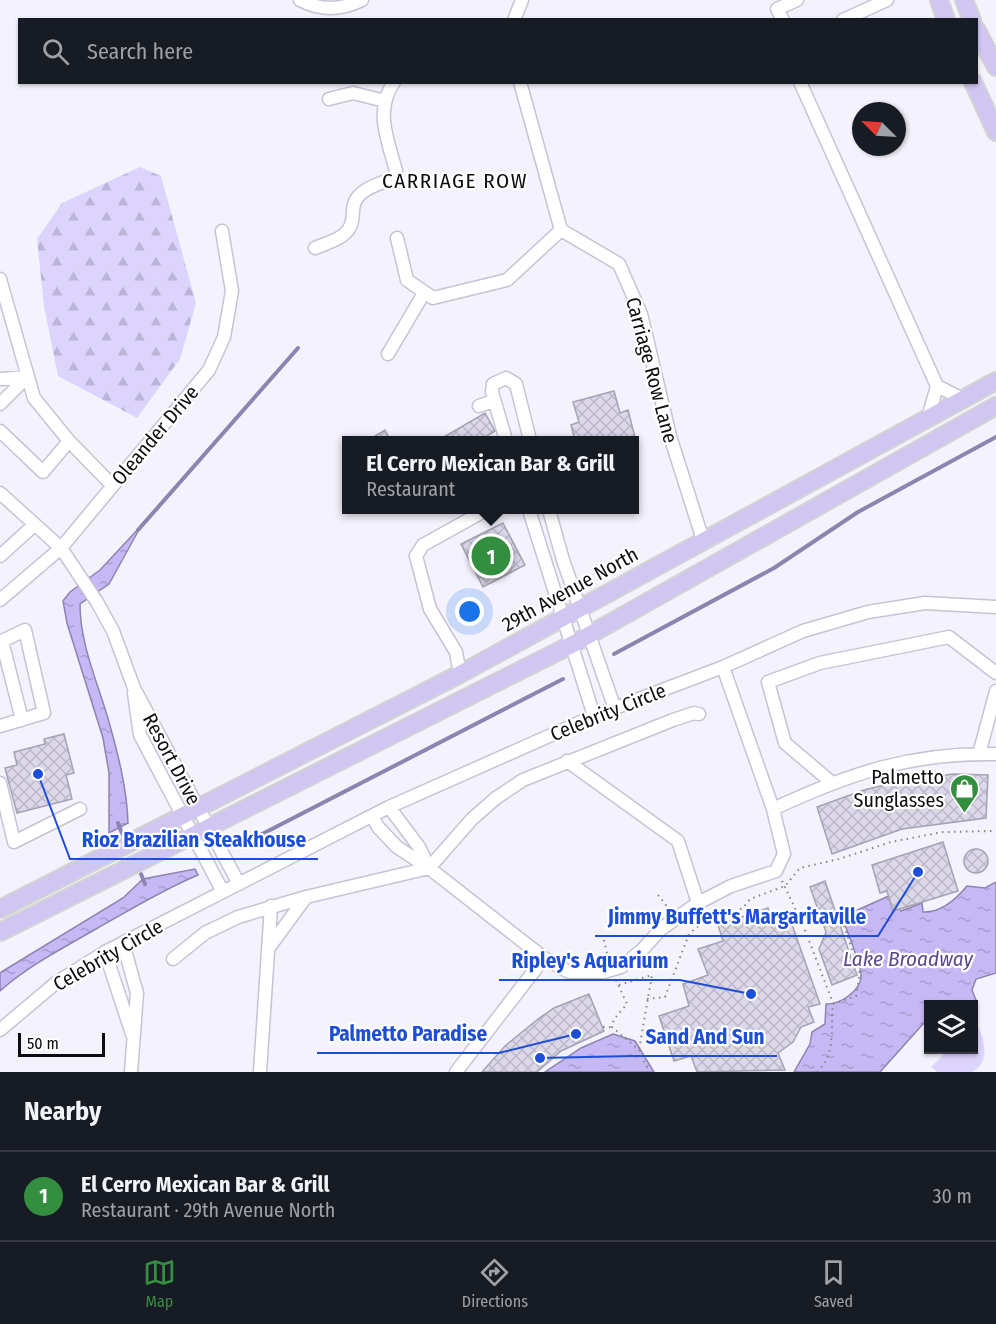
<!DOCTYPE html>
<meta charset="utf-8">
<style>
:root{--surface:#171b24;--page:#242831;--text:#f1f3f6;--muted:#9ea1a6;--line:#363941;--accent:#338e3f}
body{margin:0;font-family:"Fira Sans Condensed",sans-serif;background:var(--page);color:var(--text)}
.controls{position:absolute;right:18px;bottom:18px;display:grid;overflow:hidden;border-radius:0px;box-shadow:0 2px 4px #0004}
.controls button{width:54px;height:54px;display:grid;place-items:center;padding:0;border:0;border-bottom:2px solid var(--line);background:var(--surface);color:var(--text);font:30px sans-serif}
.compass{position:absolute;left:852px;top:102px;width:54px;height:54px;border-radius:50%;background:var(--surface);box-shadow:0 2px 4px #0004;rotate:294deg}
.scale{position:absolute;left:18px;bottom:15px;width:87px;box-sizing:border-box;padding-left:6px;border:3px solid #0d0c11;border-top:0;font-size:16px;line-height:21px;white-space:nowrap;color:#0d0c11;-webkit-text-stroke:4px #fff;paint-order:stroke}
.you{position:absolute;left:470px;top:612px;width:21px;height:21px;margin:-15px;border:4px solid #fff;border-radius:50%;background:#1a73e8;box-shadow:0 0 0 9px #1a73e833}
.badge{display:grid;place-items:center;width:39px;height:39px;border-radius:50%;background:var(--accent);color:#fff;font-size:20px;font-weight:700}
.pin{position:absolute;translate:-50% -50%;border:3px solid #fff;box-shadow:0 2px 6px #0006}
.popup{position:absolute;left:342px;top:436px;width:297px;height:78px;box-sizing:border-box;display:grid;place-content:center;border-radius:0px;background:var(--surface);filter:drop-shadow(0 2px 4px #0005);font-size:20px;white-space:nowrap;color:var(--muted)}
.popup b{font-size:22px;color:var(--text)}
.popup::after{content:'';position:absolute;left:50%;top:100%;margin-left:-12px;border:12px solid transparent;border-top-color:var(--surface)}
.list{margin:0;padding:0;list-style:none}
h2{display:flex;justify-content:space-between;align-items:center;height:78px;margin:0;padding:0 24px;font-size:26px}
h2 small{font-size:20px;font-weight:400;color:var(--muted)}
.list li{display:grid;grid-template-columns:39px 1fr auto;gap:18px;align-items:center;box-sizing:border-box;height:90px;padding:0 24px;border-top:2px solid var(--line)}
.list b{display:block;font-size:22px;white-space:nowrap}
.list p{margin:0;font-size:20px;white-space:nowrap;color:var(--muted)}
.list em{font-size:20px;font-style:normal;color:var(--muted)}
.icon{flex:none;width:33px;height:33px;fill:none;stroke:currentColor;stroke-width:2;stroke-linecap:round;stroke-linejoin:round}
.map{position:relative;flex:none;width:996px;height:1072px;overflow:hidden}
.search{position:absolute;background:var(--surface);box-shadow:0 2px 4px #0004;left:18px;right:18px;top:18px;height:66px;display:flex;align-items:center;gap:15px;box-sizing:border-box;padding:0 21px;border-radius:0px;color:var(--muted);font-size:22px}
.sheet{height:168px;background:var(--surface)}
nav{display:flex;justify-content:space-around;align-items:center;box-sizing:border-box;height:84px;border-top:2px solid var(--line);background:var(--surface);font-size:16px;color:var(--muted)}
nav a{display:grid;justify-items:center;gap:3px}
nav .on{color:var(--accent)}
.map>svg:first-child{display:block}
.grass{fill:#ddd4fd}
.forest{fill:url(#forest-firs)}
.water{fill:url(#water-ripples);stroke:#8e84b0;stroke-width:1.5}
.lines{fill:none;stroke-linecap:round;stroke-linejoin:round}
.stream{stroke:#8e84b0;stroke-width:4}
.building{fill:url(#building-cross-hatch);stroke:#a6a2b4;stroke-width:1.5}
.minor-casing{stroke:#c7c3d5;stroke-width:15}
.major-casing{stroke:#d3d3d4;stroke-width:20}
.path{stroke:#86858d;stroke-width:2;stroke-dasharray:1.5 4.5;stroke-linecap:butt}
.minor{stroke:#fff;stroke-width:12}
.major{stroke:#d1c5f2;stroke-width:16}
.labels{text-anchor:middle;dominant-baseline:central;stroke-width:4.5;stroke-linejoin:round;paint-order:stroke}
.street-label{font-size:20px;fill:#0d0c11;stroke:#fff}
.poi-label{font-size:20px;fill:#0d0c11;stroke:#fff;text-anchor:end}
.neighbourhood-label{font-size:21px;letter-spacing:1.5px;fill:#0d0c11;stroke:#fff}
.water-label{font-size:21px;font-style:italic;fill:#5c468e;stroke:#fff}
.leader{fill:none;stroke:#1d4ed8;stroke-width:2}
.callout-dot{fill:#1d4ed8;stroke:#fff;stroke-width:2}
.callout-label{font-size:21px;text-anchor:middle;font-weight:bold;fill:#1d4ed8;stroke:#fff;stroke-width:4.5;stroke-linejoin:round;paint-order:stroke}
</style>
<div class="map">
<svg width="996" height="1072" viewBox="0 0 996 1072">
<defs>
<pattern id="forest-firs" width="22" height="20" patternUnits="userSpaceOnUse" patternTransform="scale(1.5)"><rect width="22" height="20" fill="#ddd4fd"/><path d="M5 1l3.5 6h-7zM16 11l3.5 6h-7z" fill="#bcb5d8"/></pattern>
<pattern id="water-ripples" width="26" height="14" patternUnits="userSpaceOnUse" patternTransform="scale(1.5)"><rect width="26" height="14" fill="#c6b8f4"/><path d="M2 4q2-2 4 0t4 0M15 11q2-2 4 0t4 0" fill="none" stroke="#a99dd0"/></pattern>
<pattern id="building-cross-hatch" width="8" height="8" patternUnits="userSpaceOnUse" patternTransform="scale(1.5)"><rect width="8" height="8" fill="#dcd8ea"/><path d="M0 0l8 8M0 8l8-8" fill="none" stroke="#bcb8c8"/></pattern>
</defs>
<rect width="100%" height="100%" fill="#f4f2fd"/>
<path class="grass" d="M 974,1022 C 985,1033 992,1065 971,1072 C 962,1072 946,1072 937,1072 L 931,1067 L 948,1050 L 974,1050 Z"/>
<path class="forest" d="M 140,167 L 161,176 L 196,303 L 180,359 L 137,418 L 58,376 L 44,306 L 37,239 L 62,203 Z"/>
<path class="water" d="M 141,526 L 109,584 L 80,604 C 80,645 98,683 109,722 C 118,754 127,789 128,823 L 109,833 L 109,773 L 103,738 L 67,623 L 63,601 L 70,592 L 100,570 Z
M 195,869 L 198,875 C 162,890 130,910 96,929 C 63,948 28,966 0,991 L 0,973 L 3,971 L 123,898 L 143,879 Z
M 996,882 L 996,973 L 976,979 L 972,990 L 976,1000 L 974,1008 L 974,1004 L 928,1004 L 928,1023 L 923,1024 L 880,1072 L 794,1072 L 810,1044 L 812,1032 L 825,1024 L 826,1004 C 839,1005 861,991 861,976 C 862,966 846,929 842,917 L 893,894 L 901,911 L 922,903 L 923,912 C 941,913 957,898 967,886 L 985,888 Z
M 613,1034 L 635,1041 L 654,1072 L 545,1072 L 581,1048 Z"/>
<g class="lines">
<path class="stream" d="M 138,530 L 298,348
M 614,654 L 774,568 L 858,512 L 996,437
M 118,823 L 124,839
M 237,847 L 563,679
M 141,874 L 145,884"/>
</g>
<path class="building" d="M 614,391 L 620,413 L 628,410 L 636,441 L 575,441 L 571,425 L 579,422 L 573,402 Z
M 485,413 L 495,431 L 479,441 L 437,441 Z
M 385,430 L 391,441 L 367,441 Z
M 503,523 L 525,565 L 483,587 L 461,544 Z
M 64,734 L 74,773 L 66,775 L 72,799 L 17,813 L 5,768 L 17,765 L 14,752 L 45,744 L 44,739 Z
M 953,774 L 988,775 L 986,818 L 902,829 L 832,854 L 817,807 L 864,790 L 893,783 Z
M 943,842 L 958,891 L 893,911 L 887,891 L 880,893 L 872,865 Z
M964 861a12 12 0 1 1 24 0a12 12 0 1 1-24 0Z
M 825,881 L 857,975 L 832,985 L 819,949 L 826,932 L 810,887 Z
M 768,908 L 774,924 L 790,919 L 820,1004 L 808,1007 L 814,1022 L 801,1027 L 793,1042 L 778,1053 L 785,1070 L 697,1072 L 691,1056 L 674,1061 L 659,1016 L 689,1006 L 683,984 L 708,975 L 698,949 L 723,941 L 718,925 Z
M 589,994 L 604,1031 L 561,1051 L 537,1072 L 482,1072 L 505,1046 L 538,1019 L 554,1008 Z"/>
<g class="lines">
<defs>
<path id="minor" d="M 300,0 C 321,11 342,10 362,0
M 514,20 L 522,0
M 783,20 L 777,9 L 797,0
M 843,20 L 887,0
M 520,82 L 561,230 L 619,264 L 641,314 L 670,436 L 703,540
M 800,82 L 937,386 L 963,399
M 329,99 L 353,93 L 385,101
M 397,238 L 407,280 L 433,298 L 507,280 L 561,230
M 315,248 C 329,242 349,238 352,221 C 354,212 351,207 357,198 C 365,187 382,183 394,178 L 396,171 C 388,140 374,111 394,82
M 0,279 L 34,398 L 69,441 L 112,485
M 388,354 L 424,293
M 0,379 L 27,377
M 0,404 L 27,377
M 479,406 L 493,401
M 928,418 L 937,386
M 0,431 L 43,472 L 69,441
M 506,440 L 492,392 L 493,384 L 506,378 L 516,384 L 530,440
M 0,493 L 61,548 L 97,602 L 113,631 L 134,688 L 239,884
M 529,510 L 594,716
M 549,510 L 563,560 L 615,709
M 0,556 L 33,526
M 0,600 L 61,548 L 209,370 L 224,337 L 232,291 L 222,231
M 2,641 L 22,720
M 0,642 L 25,630 L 44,713 L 0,726
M 460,674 L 456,652 L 430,609 L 416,556 L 423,545 L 486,510
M 134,693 L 140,735 L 223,892
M 979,754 L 996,691
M 567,761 L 678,841 L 698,903
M 831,782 L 785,743 L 768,682 L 820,663 L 949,637 L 996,673
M 0,783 L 14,842 L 80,809
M 389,807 L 419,847 L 429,868
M 773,809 C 848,774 912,752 996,754
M 372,816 L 378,827 L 397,847 L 429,868 L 544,958 L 569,972 L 604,972 L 621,967 L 642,950 L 661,929 L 698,903 L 731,886 L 776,871 L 784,854 L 773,809 L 723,667
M 123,943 L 137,993 L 131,1072
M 268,949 L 306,897
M 105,952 L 132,1034
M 173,959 L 205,933 L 238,917 L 306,897 L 429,868 L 472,819 L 496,798 L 523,780 L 673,720 L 694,713 L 699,714
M 0,1030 L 57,982 L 105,952 L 389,807 L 594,716 L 723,667 L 803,631 L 868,612 L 925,603 L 996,607
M 260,1072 L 271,906
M 456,1072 L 544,958"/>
<path id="major" d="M 939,0 L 946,20
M 964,0 L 972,20
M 976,29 L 996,67
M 973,82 L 996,132
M 0,909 L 460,674 L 996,381
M 0,932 L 573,644 L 996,406"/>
</defs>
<use href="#minor" class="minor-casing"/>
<use href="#major" class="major-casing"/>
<path class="path" d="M 782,881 L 803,925 L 833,1003
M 658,895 L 669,909
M 604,940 L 608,958
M 616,980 L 627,1004 L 614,1019 L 612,1027 L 639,1050 L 649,1072
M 619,985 L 652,975 L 639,1050
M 647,999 L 665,997 L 689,934 L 709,917 L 732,913 L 743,908 L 750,899 L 785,886 L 800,868 L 839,859 L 891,842 L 943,832 L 996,831
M 603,1027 L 612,1027
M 817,1072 C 837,1054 830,1027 833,1004 L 856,996 L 860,974 L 840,913"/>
<use href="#minor" class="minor"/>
<use href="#major" class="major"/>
</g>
<defs>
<symbol id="shop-pin" viewBox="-11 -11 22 30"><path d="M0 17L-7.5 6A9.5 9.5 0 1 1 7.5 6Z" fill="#338e3f" stroke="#fff"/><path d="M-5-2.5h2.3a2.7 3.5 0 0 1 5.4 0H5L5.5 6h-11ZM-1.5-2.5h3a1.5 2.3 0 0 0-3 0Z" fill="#fff"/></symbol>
</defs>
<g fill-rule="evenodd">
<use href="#shop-pin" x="948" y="772" width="33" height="45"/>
</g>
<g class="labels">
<g class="street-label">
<text transform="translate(652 370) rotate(75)">Carriage Row Lane</text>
<text transform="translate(155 435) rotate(-50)">Oleander Drive</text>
<text transform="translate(570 589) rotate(-29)">29th Avenue North</text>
<text transform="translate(608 712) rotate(-22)">Celebrity Circle</text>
<text transform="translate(172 759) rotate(62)">Resort Drive</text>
<text transform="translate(108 955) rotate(-30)">Celebrity Circle</text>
</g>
<g class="poi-label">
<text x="944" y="777">Palmetto<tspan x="944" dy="23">Sunglasses</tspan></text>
</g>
<g class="neighbourhood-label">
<text x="455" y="181">CARRIAGE ROW</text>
</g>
<g class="water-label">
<text x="908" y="959">Lake Broadway</text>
</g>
</g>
<path class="leader" d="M38 774L70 859H318M918 872L878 936H595M751 994L680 980H499M576 1034L499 1053H317M540 1058L633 1056H777"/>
<g class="callout-dot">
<circle cx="38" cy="774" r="6"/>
<circle cx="918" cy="872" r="6"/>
<circle cx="751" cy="994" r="6"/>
<circle cx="576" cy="1034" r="6"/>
<circle cx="540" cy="1058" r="6"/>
</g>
<g class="callout-label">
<text x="194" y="847">Rioz Brazilian Steakhouse</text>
<text x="737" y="924">Jimmy Buffett's Margaritaville</text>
<text x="590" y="968">Ripley's Aquarium</text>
<text x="408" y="1041">Palmetto Paradise</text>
<text x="705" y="1044">Sand And Sun</text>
</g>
</svg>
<div class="controls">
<button><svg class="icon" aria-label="layers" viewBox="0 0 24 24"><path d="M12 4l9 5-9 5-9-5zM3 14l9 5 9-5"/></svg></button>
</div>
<svg class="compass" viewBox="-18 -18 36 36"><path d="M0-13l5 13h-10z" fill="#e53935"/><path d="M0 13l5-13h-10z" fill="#9ea1a6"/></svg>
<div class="scale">50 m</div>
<div class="you"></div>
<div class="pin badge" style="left:491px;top:556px">1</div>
<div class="popup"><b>El Cerro Mexican Bar &amp; Grill</b>Restaurant</div>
<div class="search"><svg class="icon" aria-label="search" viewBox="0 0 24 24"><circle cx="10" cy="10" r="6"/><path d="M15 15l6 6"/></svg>Search here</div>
</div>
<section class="sheet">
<h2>Nearby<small></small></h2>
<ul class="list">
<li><span class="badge">1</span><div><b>El Cerro Mexican Bar &amp; Grill</b><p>Restaurant · 29th Avenue North</p></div><em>30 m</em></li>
</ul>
</section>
<nav>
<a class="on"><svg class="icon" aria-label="map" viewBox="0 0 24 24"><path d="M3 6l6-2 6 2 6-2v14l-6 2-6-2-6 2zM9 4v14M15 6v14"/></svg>Map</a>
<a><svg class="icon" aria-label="directions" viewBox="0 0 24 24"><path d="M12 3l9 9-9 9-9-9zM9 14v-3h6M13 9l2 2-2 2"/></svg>Directions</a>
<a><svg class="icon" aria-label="saved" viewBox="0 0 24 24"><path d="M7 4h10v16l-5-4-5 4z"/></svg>Saved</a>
</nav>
